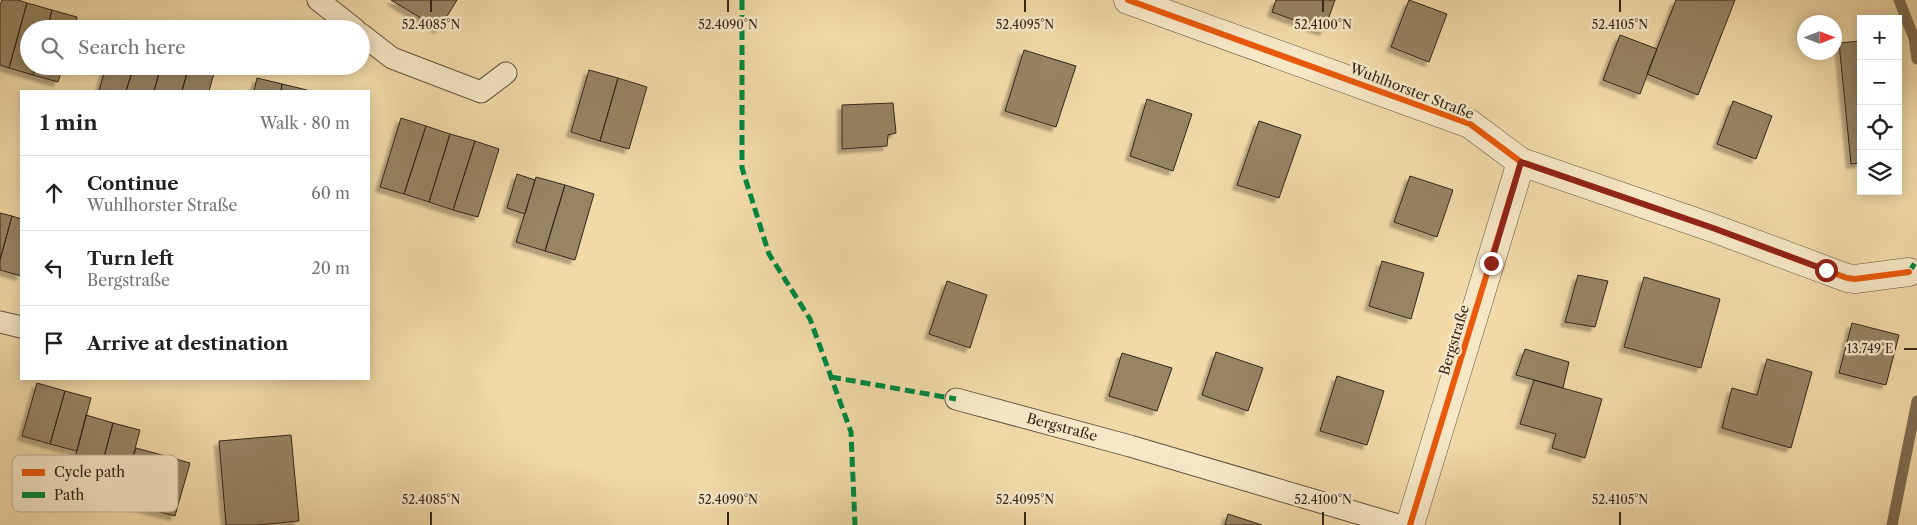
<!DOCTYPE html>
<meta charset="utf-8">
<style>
:root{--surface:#fff;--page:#f2f2f2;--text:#202124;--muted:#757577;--line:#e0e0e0}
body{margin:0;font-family:"Libre Caslon Text",serif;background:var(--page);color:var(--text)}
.controls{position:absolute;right:15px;top:15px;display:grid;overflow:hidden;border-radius:0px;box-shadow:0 2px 12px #0003}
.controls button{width:45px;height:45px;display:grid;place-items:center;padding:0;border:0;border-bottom:1px solid var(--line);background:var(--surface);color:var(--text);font:25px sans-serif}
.compass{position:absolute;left:1797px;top:15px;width:45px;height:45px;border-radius:50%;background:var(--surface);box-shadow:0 2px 12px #0003;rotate:90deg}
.stop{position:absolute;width:15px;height:15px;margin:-11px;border:4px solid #8f2418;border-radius:50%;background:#fff}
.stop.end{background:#8f2418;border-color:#fff;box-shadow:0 1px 5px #0008}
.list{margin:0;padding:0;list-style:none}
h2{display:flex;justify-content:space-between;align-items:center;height:65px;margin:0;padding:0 20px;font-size:21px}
h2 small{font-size:16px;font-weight:400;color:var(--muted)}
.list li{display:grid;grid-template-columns:32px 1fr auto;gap:15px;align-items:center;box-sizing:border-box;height:75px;padding:0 20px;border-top:1px solid var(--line)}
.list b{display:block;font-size:19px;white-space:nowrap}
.list p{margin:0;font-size:16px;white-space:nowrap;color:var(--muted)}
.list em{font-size:16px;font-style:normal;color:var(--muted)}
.icon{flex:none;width:28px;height:28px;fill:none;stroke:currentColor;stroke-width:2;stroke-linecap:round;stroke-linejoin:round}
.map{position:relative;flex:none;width:1917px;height:525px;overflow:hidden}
.search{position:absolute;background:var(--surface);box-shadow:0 2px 12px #0003;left:20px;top:20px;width:350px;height:55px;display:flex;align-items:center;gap:12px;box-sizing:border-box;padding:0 18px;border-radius:28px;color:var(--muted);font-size:19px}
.panel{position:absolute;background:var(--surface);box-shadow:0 2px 12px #0003;left:20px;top:90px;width:350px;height:290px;border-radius:0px}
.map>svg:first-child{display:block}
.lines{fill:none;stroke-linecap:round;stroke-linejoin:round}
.stream{stroke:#7f6d53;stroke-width:11}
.building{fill:#968464;stroke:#34261b;filter:url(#shadow)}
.lane-casing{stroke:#63533e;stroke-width:23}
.street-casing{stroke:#63533e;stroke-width:29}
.lane{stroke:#f6e7c6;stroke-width:21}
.street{stroke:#f6e7c6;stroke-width:28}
.quiet{stroke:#00873e;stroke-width:5;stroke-dasharray:10 5;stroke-linecap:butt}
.cycleway-casing{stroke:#f6e7c6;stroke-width:9}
.cycleway{stroke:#e8590c;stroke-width:6}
.route{stroke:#8f2418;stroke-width:6}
.ticks{fill:none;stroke:#34261b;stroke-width:2}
.labels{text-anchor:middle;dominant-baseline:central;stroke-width:5;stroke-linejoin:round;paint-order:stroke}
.street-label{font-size:14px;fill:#34261b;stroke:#f6e7c6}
.key{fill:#f6e7c6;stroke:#bcad93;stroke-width:1}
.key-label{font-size:14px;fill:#34261b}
.ticks-label{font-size:12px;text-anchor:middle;fill:#34261b;stroke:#f6e7c6;stroke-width:5;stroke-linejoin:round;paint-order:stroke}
</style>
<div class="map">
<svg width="1917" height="525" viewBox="0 0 1917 525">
<defs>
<filter id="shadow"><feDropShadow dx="-4.5" dy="4.5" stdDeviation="1" flood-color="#0004"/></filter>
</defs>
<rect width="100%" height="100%" fill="#f1daa8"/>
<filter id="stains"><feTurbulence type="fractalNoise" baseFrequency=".004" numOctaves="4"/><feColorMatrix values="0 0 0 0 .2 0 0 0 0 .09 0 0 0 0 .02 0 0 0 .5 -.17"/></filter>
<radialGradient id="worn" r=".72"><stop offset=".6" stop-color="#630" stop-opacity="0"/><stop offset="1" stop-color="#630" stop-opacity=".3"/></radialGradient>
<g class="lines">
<path class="stream" d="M 1899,0 L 1914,38 L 1917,59
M 1892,525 L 1917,401"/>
</g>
<path class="building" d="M 2,0 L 18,0 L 27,3 L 9,68 L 0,65 L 0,5 Z
M 391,0 L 457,0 L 439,29 Z
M 1276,0 L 1335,0 L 1324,31 L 1272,12 Z
M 1409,0 L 1447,14 L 1429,62 L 1391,47 Z
M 1676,0 L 1735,0 L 1698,95 L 1647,74 Z
M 27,3 L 52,10 L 47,29 L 29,29 L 29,66 L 36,66 L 33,75 L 9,68 Z
M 52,10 L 77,17 L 74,29 L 47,29 Z
M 1620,35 L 1657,49 L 1640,94 L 1603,80 Z
M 1861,41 L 1861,163 L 1851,164 L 1839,43 Z
M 1024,50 L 1076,66 L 1056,127 L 1005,111 Z
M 36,66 L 63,66 L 58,82 L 33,75 Z
M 106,66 L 134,66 L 126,91 L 99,91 Z
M 134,66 L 161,66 L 154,91 L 126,91 Z
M 161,66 L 189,66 L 182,91 L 154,91 Z
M 189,66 L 216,66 L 209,91 L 182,91 Z
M 589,70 L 618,78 L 600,141 L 571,132 Z
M 257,78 L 282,84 L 281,91 L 254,91 Z
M 618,78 L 647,87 L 629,149 L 600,141 Z
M 282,84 L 307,90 L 307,91 L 281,91 Z
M 1147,99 L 1192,114 L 1173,171 L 1130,156 Z
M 1733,101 L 1772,116 L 1756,159 L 1717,144 Z
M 893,103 L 896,133 L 888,135 L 887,146 L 842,149 L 842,105 Z
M 401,118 L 426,126 L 404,194 L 380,187 Z
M 1259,121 L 1301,135 L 1279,198 L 1237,185 Z
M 426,126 L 450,134 L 429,202 L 404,194 Z
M 450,134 L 475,141 L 453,210 L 429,202 Z
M 475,141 L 499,149 L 478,217 L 453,210 Z
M 517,174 L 535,180 L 525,214 L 507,208 Z
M 1410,176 L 1453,190 L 1437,237 L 1394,222 Z
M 536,177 L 565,185 L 545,251 L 516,242 Z
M 565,185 L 594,194 L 575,260 L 545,251 Z
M 0,213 L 12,216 L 0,260 Z
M 12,216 L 21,219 L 21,276 L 0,270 L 0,260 Z
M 1382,261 L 1424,273 L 1411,319 L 1369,306 Z
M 1578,275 L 1608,281 L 1595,327 L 1565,322 Z
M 1644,277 L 1720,299 L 1701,368 L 1624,347 Z
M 947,281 L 987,295 L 970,348 L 929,334 Z
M 1852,323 L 1899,335 L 1886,385 L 1839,373 Z
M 1525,349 L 1569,362 L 1563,388 L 1516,375 Z
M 1216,352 L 1263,368 L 1248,411 L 1202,395 Z
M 1122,353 L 1172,368 L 1157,411 L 1109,396 Z
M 1767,359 L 1812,372 L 1791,448 L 1722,428 L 1732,388 L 1757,395 Z
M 1337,376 L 1384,391 L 1367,445 L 1320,431 Z
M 1534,380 L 1602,399 L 1585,458 L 1552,448 L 1556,434 L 1520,424 Z
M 37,383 L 65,391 L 50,444 L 22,436 Z
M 65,391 L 91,398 L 77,451 L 50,444 Z
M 86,415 L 113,423 L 99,476 L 72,469 Z
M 113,423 L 140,430 L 126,483 L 99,476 Z
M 291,435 L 299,521 L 257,525 L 226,525 L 219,441 Z
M 136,448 L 162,455 L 148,509 L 121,501 Z
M 162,455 L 190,463 L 175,516 L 148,509 Z
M 1228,514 L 1262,525 L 1225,525 Z"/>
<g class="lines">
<defs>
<path id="lane" d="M 318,0 L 355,29
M 361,34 L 392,58 L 481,92 L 506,73
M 0,322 L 21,327
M 956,399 L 1130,446 L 1398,525"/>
<path id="street" d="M 1128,0 L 1470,124 L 1521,162 L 1713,228 L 1847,278 L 1855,279 L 1909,272
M 1410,525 L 1521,162"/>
</defs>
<use href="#lane" class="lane-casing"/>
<use href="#street" class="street-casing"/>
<use href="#lane" class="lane"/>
<use href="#street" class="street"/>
<path class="quiet" d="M 742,0 L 742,168 L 769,254 L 810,319 L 851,432 L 855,525
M 1909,272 L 1917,260
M 831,377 L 956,399"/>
<defs>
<path id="cycleway" d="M 1128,0 L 1470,124 L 1521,162 L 1713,228 L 1847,278 L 1855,279 L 1909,272
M 1410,525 L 1521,162"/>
</defs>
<use href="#cycleway" class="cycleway-casing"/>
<use href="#cycleway" class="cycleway"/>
</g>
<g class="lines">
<path class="route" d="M 1491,263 L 1521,162 L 1713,228 L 1826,270"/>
</g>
<path class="ticks" d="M 431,0 L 431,12M 728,0 L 728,12M 1025,0 L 1025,12M 1323,0 L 1323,12M 1620,0 L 1620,12M 1904,349 L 1917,349M 431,512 L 431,525M 728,512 L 728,525M 1025,512 L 1025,525M 1323,512 L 1323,525M 1620,512 L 1620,525"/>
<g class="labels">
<g class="street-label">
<text transform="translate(1412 91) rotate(21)">Wuhlhorster Straße</text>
<text transform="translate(1454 340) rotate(-73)">Bergstraße</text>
<text transform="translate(1062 427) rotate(15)">Bergstraße</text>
</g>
</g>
<rect x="12" y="455" width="166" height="57" rx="8" class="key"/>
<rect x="22" y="469" width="23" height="7" fill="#e8590c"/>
<rect x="22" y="492" width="23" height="6" fill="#00873e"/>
<g class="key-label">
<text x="54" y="477">Cycle path</text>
<text x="54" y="500">Path</text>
</g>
<g class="ticks-label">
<text x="431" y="29">52.4085°N</text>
<text x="728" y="29">52.4090°N</text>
<text x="1025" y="29">52.4095°N</text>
<text x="1323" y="29">52.4100°N</text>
<text x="1620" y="29">52.4105°N</text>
<text x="1870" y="353">13.749°E</text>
<text x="431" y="504">52.4085°N</text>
<text x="728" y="504">52.4090°N</text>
<text x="1025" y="504">52.4095°N</text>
<text x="1323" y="504">52.4100°N</text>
<text x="1620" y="504">52.4105°N</text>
</g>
<rect width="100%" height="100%" filter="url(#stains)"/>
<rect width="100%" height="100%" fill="url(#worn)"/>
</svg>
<div class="controls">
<button>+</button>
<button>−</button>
<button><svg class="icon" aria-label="locate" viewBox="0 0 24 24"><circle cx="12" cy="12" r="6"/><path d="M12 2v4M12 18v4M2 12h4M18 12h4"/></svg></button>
<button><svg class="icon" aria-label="layers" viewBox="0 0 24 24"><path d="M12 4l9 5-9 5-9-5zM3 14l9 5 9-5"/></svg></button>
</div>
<svg class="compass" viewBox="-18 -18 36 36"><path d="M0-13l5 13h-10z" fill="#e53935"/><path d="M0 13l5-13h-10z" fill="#757577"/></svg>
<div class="stop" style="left:1826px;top:270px"></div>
<div class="stop end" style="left:1491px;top:263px"></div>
<div class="search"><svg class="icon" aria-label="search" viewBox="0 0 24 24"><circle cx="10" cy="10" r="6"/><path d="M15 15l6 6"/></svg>Search here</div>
<section class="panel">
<h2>1 min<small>Walk · 80 m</small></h2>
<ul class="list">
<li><svg class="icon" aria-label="ahead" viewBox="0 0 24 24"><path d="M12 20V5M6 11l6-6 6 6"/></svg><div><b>Continue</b><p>Wuhlhorster Straße</p></div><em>60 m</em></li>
<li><svg class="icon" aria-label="left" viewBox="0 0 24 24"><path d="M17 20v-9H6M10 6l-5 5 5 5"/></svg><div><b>Turn left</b><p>Bergstraße</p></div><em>20 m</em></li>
<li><svg class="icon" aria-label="arrive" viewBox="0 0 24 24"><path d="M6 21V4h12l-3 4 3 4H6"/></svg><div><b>Arrive at destination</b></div></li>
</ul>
</section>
</div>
